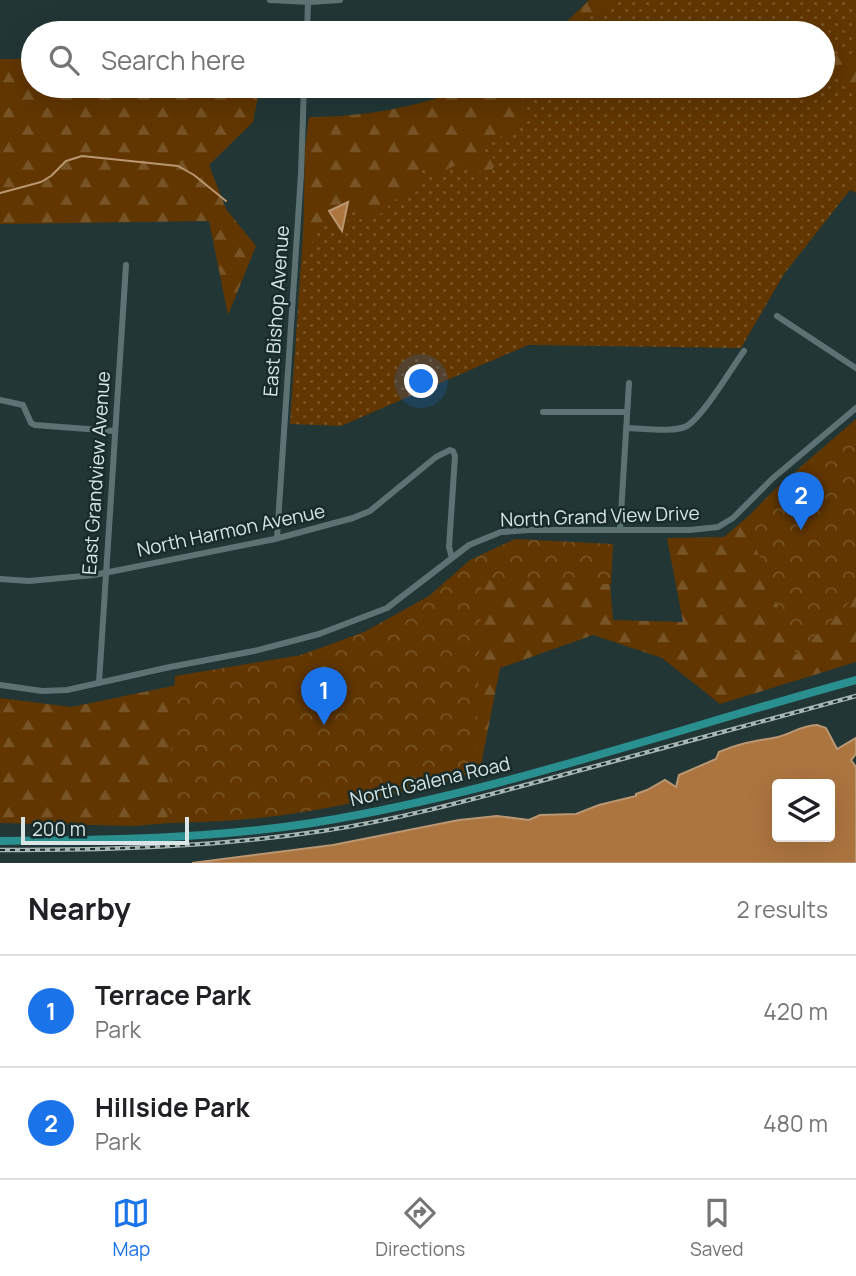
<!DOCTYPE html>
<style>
:root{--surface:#fff;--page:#f2f2f2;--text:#202124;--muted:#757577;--line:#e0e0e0;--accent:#1a73e8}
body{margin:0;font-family:Manrope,sans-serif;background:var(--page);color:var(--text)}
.controls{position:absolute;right:21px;bottom:21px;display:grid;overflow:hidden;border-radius:7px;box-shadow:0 7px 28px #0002}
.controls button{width:63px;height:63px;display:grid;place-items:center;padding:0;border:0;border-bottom:2px solid var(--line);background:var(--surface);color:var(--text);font:35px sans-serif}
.scale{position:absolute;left:21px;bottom:18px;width:168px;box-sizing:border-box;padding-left:7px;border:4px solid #d9e5e5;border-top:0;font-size:19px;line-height:24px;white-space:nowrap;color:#d9e5e5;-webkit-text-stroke:5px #182c2c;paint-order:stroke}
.you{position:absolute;left:422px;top:382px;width:24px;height:24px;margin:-18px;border:5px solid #fff;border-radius:50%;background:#1a73e8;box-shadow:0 0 0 10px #1a73e833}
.badge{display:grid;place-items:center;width:46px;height:46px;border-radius:50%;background:var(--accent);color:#fff;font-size:23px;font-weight:700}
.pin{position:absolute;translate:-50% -58px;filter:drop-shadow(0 2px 4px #0008)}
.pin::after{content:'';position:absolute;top:37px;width:24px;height:21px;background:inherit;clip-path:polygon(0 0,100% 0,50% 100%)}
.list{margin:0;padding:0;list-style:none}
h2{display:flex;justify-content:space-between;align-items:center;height:91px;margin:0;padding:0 28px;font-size:30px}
h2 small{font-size:23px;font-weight:400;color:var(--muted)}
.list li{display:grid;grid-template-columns:46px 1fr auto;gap:21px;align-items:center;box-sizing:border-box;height:112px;padding:0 28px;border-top:2px solid var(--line)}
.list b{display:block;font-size:26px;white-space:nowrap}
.list p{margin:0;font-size:23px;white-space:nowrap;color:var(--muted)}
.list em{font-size:23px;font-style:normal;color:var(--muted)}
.icon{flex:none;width:38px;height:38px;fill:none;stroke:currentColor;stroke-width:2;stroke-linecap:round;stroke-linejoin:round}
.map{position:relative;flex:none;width:856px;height:863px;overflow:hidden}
.search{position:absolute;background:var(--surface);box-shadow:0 7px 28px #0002;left:21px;right:21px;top:21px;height:77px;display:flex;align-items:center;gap:18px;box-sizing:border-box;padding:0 24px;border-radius:38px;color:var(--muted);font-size:26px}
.sheet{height:315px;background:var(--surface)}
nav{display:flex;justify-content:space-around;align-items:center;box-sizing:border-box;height:98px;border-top:2px solid var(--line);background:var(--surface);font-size:19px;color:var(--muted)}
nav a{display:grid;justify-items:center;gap:4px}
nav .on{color:var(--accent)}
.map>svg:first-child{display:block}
.grass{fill:url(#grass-dots)}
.forest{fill:url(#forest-firs)}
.park{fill:url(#park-crowns)}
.water{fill:#ac7540;stroke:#ba9772;stroke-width:2;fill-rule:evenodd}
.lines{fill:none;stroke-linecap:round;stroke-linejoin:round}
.stream{stroke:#ba9772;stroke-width:2}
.minor{stroke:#5d7373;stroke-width:6}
.major{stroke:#2a8f8f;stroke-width:8}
.rail-casing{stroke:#a7b5b5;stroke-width:4.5}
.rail{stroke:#182c2c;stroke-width:2;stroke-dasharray:5;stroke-linecap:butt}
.labels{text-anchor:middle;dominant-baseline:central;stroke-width:5;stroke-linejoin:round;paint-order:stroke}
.street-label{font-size:19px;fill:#d9e5e5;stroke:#182c2c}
</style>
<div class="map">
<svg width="856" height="863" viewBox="0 0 856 863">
<defs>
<pattern id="grass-dots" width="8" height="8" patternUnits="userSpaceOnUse" patternTransform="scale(1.75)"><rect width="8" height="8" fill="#613600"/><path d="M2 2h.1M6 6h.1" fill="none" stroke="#775325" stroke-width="1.8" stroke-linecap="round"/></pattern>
<pattern id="forest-firs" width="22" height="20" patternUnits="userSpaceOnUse" patternTransform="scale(1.75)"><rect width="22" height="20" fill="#613600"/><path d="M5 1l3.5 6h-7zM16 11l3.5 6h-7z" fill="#775325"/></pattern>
<pattern id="park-crowns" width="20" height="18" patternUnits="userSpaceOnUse" patternTransform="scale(1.75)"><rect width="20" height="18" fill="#613600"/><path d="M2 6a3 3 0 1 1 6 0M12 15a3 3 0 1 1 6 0" fill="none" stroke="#775325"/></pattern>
</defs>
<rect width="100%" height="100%" fill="#223636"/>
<path class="grass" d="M 594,0 L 856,0 L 856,193 L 850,190 L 784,274 L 741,348 L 528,345 L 341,426 L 290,424 L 311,119 L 386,121 L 480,86 L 823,86 L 823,33 L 562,33 Z"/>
<path class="forest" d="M 589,0 L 611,0 L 605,10 L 594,13 L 574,33 L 555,33 Z
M 830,53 L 856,58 L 856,85 L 850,86 C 844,74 839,69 826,68 L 824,65 Z
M 0,59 L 33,59 L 33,86 L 260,86 L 253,122 L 209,165 L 226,209 L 256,246 L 228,315 L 209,221 L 0,224 Z
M 471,86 L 534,86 L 535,93 L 523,99 L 521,109 L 526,115 L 514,133 L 505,131 L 500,138 L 491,137 L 490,141 L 477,147 L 478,151 L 491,155 L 497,163 L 491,171 L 473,173 L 468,168 L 456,165 L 444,171 L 442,183 L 436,182 L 429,169 L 422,165 L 419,167 C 420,194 414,185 398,198 C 394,200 392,203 388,205 L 388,211 L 382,214 L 376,209 L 369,218 L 364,218 L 360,210 L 349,212 L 347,222 L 333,226 L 315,225 L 317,237 L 312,242 L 308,253 L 303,250 L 305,148 L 309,117 C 364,117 420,107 471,86 Z
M 856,424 L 856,662 L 720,704 L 662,658 L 593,635 L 500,668 L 481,765 L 367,798 L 339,730 L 487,573 L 608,559 L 613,620 L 683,622 L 667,538 L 724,537 Z
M 265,667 L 265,815 L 134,826 L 0,823 L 0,698 L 71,707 Z"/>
<path class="park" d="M 856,419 L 856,596 L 796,655 L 752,537 L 741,524 L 774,490 Z
M 515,539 L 613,544 L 611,584 L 482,580 L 475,773 C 400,793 325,812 248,819 C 221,822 194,822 167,823 L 175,676 L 301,655 L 364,632 L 429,596 L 470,560 Z"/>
<path class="water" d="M 348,202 L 342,231 L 329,211 Z
M 817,725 L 826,728 L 837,749 L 856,738 L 856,754 L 851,760 L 856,767 L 856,863 L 192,863 L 333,845 L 459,820 L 497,816 L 529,820 L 540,815 L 576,814 L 599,805 L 636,796 L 636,794 L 647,790 L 665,780 L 676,787 L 679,775 L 716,759 L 719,752 C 740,743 751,742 773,738 C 789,736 800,725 817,725 ZM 777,784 L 830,784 L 830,837 L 777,837 Z"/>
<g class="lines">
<path class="stream" d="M 0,193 L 41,182 L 51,176 L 66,161 L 82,156 L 178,166 L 194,175 L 226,201"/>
<path class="minor" d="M 270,0 L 310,2 L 340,0
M 307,33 L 308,2
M 777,316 L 856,368
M 0,400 L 23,405 L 31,423 L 35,425 L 114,431
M 543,412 L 627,412
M 626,428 C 641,428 674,433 687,426 C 704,415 731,369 744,351
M 620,530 L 629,383
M 277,538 L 301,174 L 304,86
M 0,579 L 29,581 L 94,575 L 275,539 L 353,518 L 370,511 L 436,457 L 450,450 L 453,451 L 455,456 L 449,547 L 452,558
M 99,683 L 126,265
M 0,685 L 42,691 L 67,690 L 170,667 L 254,651 L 319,634 L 387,608 L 469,545 L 501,532 L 530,530 L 690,530 L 718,527 L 733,518 L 772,479 L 856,408"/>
<path class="major" d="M 0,841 C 105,840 209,839 312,823 C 497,793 676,729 856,680"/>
<defs>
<path id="rail" d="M 0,850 C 108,850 215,847 322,831 C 411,818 498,792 585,769 C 675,744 766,721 856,696"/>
</defs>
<use href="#rail" class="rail-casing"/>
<use href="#rail" class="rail"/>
</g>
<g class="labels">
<g class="street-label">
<text transform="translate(276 311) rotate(-86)">East Bishop Avenue</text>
<text transform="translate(96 473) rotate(-86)">East Grandview Avenue</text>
<text transform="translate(600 516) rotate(-2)">North Grand View Drive</text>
<text transform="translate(231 530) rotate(-12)">North Harmon Avenue</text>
<text transform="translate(430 781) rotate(-13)">North Galena Road</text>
</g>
</g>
</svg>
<div class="controls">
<button><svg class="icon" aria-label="layers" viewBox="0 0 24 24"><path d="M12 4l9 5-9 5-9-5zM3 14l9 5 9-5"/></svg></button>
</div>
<div class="scale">200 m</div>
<div class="you"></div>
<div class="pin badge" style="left:324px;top:725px">1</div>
<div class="pin badge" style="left:801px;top:530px">2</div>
<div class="search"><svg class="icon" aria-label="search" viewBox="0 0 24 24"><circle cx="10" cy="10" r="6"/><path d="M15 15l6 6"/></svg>Search here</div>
</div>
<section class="sheet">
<h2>Nearby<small>2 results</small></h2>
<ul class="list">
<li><span class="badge">1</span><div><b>Terrace Park</b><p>Park</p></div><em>420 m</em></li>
<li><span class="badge">2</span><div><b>Hillside Park</b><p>Park</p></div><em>480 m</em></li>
</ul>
</section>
<nav>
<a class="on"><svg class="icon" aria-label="map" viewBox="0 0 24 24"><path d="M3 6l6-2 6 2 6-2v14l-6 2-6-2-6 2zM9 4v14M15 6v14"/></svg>Map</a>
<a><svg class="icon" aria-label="directions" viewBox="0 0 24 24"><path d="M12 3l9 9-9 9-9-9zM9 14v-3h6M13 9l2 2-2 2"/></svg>Directions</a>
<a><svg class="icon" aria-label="saved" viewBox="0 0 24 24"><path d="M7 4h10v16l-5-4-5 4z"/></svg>Saved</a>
</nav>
